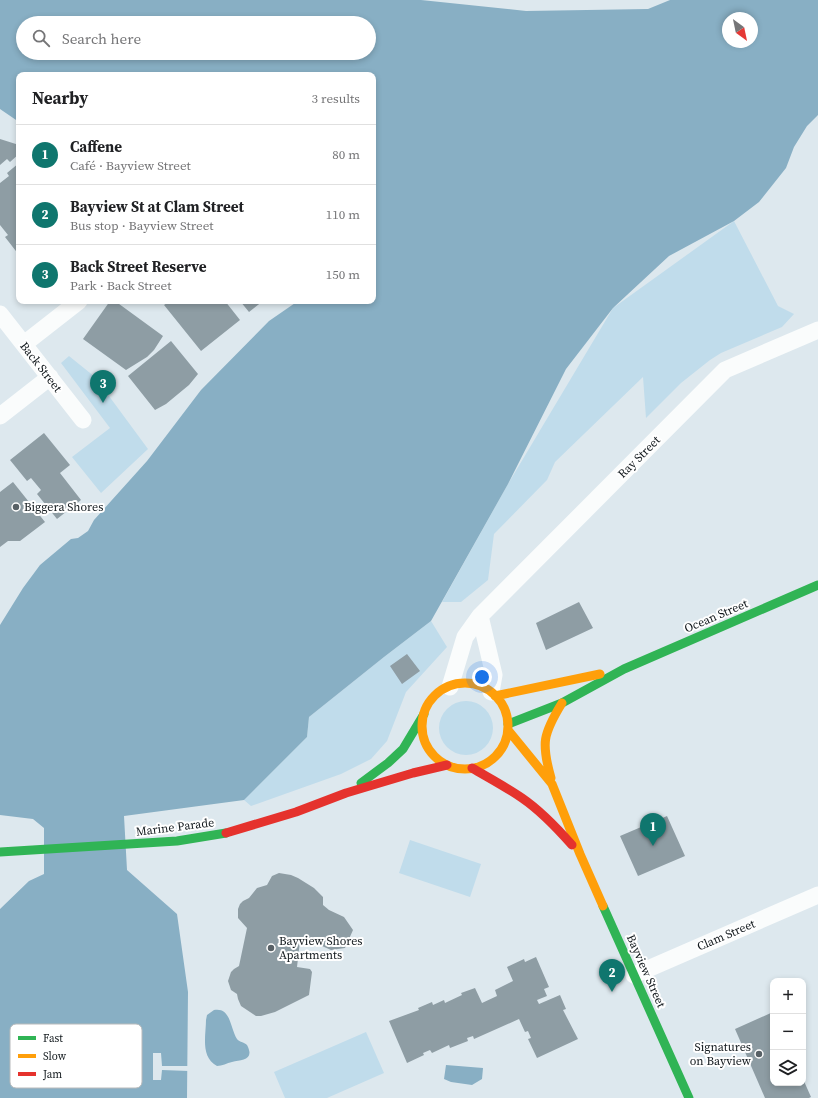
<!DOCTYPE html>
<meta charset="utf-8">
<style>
:root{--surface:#fff;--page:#f2f2f2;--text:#202124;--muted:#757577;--line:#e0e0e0;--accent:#0f766e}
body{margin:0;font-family:"Source Serif 4",serif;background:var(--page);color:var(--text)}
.controls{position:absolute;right:12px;bottom:12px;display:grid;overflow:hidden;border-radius:8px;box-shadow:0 2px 6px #0003}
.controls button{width:36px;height:36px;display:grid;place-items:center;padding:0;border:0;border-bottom:1px solid var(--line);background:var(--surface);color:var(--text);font:20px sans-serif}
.compass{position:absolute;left:722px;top:12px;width:36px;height:36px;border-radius:50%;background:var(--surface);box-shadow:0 2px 6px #0003;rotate:147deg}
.you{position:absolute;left:482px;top:677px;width:14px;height:14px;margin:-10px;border:3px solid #fff;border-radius:50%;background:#1a73e8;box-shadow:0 0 0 6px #1a73e833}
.badge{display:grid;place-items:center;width:26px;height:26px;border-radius:50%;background:var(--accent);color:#fff;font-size:13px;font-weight:700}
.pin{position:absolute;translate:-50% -33px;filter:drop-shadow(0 1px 2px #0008)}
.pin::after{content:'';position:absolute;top:21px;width:14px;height:12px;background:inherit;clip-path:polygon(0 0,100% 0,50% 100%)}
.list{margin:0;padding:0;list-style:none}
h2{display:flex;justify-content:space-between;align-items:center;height:52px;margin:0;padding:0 16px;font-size:17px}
h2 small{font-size:13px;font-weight:400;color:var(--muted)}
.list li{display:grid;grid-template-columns:26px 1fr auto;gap:12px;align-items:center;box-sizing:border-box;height:60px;padding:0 16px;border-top:1px solid var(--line)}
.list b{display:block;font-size:15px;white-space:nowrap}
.list p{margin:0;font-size:13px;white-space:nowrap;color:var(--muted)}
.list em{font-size:13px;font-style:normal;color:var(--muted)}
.icon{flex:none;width:22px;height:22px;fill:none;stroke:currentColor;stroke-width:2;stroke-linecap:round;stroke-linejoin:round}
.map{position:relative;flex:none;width:818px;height:1098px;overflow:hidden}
.search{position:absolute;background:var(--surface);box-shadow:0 2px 6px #0003;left:16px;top:16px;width:360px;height:44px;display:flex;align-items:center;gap:10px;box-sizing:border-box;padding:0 14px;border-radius:22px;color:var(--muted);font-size:15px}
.panel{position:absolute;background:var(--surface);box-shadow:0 2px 6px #0003;left:16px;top:72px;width:360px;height:232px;border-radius:8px}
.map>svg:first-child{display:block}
.green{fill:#c0dceb}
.water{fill:#88afc4;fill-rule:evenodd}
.pier{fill:#dde8ee}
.building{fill:#8e9da4}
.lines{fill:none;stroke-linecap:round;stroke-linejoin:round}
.street{stroke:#fafcfc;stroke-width:17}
.fast{stroke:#30b455;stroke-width:9}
.slow{stroke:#ff9f0a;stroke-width:9}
.jam{stroke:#e5322d;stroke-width:9}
.poi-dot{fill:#586166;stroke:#fff;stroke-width:1.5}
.labels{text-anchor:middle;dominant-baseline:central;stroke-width:4;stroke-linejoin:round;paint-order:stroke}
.street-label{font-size:12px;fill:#11181c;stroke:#fff}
.poi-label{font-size:12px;fill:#11181c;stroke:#fff;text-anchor:start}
.key{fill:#fff;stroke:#b8babb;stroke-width:1}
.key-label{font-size:11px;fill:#11181c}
</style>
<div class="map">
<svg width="818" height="1098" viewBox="0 0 818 1098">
<rect width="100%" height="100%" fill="#dde8ee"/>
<path class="green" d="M 734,221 L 778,306 L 794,314 L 782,327 L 721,353 L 710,360 L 681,383 L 646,418 L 643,377 L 555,462 L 547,480 L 494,534 L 488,580 L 461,602 L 442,602 L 508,484 L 613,308 Z
M 69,356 L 95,377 L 148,449 L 101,493 L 72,457 L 110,428 L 61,363 Z
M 431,621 L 447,647 L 406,692 L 387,741 L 371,759 L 341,774 L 251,806 L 244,800 L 307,737 L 309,717 L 384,657 Z
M439 728a27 27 0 1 1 54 0a27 27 0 1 1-54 0Z
M 410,840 L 481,864 L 470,897 L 399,873 Z
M 366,1032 L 384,1073 L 327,1098 L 285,1098 L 274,1072 Z"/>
<path class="water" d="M 0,0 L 421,0 L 526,11 L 648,9 L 670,0 L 818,0 L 818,115 L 807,126 L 794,147 L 786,168 L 759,202 L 734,221 L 669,256 L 613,308 L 566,369 L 508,484 L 431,621 L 384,657 L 309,717 L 307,737 L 244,800 L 124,816 L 127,870 L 177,914 L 188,992 L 187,1098 L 0,1098 L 0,909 L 29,881 L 44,874 L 44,828 L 33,819 L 0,815 L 0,625 L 23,588 L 40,565 L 71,539 L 78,538 L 88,531 L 94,520 L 147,461 L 201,390 L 269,321 L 298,301 L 373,301 L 373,75 L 19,75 L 19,122 L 0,109 ZM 728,18 L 752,18 L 752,42 L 728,42 ZM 23,23 L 369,23 L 369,53 L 23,53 Z
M 214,1010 C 231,1007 230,1028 237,1039 C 239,1042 244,1042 247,1045 C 255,1060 242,1060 232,1062 C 227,1063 222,1066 217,1066 C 200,1057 206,1035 206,1020 L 207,1015 Z
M 446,1065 L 483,1068 L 482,1079 L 472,1085 L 451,1082 L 444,1079 Z"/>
<path class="pier" d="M 153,1053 L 161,1053 L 162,1066 L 189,1066 L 189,1071 L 162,1070 L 161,1080 L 153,1080 Z"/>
<path class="building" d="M 0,139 L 19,145 L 19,154 L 10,162 L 7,159 L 0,165 Z
M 19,163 L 19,255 L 5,237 L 8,235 L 0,225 L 0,183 L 9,176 L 7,173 Z
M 110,301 L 115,301 L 163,336 L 154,350 L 147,357 L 126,370 L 83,339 Z
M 166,301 L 225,301 L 240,320 L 201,351 L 164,305 L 167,303 Z
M 240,301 L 263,301 L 249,312 Z
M 171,341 L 198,374 L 189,385 L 166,404 L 155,410 L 128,376 Z
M 44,433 L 70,465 L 60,473 L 81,500 L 57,519 L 37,494 L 41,490 L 31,478 L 27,481 L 10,460 Z
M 13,482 L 45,522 L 20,541 L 8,541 L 0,547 L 0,492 Z
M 579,602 L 593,628 L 546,650 L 536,623 Z
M 407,654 L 420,671 L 402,684 L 390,666 Z
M 667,816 L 685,856 L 638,876 L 620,836 Z
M 279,873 L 291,875 L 298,878 L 314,888 L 323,897 L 323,905 L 329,910 L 344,917 L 353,930 L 345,948 L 331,950 L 313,942 L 300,941 L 297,967 L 310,969 L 312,972 L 309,995 L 275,1012 L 261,1016 L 256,1016 L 241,1006 L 238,999 L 237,994 L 231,990 L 228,981 L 231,972 L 234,969 L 239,966 L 247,928 L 238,918 L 238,909 L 240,904 L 243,901 L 249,898 L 257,888 L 267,885 L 272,876 Z
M 536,957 L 549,987 L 544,989 L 547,996 L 537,1000 L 539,1004 L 560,995 L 566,1009 L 563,1010 L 578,1039 L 537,1058 L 528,1039 L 531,1038 L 528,1031 L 525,1032 L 519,1019 L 474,1039 L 473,1036 L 467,1038 L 468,1041 L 450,1048 L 449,1045 L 432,1053 L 430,1050 L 423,1053 L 424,1055 L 407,1063 L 389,1021 L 419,1010 L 418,1008 L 432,1002 L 433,1005 L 444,1000 L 445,1003 L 462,995 L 461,993 L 475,988 L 482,1003 L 497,996 L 495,990 L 513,981 L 507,967 L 524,959 L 525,962 Z
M 773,1012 L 773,1083 L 803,1083 L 803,1079 L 811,1097 L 809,1098 L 765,1098 L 735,1029 Z"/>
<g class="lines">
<path class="street" d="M 0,314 L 83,420
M 24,344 L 79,301
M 0,416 L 50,377
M 480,616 L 494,675 L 491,692
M 450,687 L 465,637 L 480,616 L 725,370 L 818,330
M 634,975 L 818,895"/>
<path class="fast" d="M 508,724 L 562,703 L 624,669 L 818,585
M 361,783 L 388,763 L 403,749 L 424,714
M 0,852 L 177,841 L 226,833
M 603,906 L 689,1098"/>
<path class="slow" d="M422 726a43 43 0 1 1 86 0a43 43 0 1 1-86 0Z
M 495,696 L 600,674
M 508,730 L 552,784 L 580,854 L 603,906
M 551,778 C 541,743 543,734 562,703"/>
<path class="jam" d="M 472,768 C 489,778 506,787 522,798 C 541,811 557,828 572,845
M 226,833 L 296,812 L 346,793 L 413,773 L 447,765"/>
</g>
<g class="poi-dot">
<circle cx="16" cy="507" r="4"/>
<circle cx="271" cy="948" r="4"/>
<circle cx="759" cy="1054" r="4"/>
</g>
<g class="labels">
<g class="street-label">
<text transform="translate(41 367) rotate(52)">Back Street</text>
<text transform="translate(639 457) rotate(-45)">Ray Street</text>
<text transform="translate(716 616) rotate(-23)">Ocean Street</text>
<text transform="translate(175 827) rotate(-7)">Marine Parade</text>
<text transform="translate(726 935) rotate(-23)">Clam Street</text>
<text transform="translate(646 971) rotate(66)">Bayview Street</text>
</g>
<g class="poi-label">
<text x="24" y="507">Biggera Shores</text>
<text x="279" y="941">Bayview Shores<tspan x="279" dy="14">Apartments</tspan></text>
<text x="751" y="1047" text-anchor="end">Signatures<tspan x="751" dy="14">on Bayview</tspan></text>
</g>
</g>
<rect x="10" y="1024" width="132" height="64" rx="6" class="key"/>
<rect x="18" y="1036" width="18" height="4" fill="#30b455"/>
<rect x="18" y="1054" width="18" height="4" fill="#ff9f0a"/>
<rect x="18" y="1072" width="18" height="4" fill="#e5322d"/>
<g class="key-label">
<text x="43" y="1042">Fast</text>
<text x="43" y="1060">Slow</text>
<text x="43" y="1078">Jam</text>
</g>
</svg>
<div class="controls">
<button>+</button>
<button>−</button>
<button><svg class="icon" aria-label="layers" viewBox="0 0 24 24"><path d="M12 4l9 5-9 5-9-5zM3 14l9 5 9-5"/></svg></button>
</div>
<svg class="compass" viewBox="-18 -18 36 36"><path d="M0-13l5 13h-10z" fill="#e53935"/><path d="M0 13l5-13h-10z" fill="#757577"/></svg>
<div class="you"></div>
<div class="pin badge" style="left:653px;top:846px">1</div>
<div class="pin badge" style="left:612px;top:992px">2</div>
<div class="pin badge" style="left:103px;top:403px">3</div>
<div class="search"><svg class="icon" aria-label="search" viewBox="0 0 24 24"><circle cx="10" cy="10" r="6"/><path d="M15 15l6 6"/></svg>Search here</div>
<section class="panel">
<h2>Nearby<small>3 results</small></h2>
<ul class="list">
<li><span class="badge">1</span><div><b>Caffene</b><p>Café · Bayview Street</p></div><em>80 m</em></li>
<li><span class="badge">2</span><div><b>Bayview St at Clam Street</b><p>Bus stop · Bayview Street</p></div><em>110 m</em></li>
<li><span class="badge">3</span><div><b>Back Street Reserve</b><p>Park · Back Street</p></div><em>150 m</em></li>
</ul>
</section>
</div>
